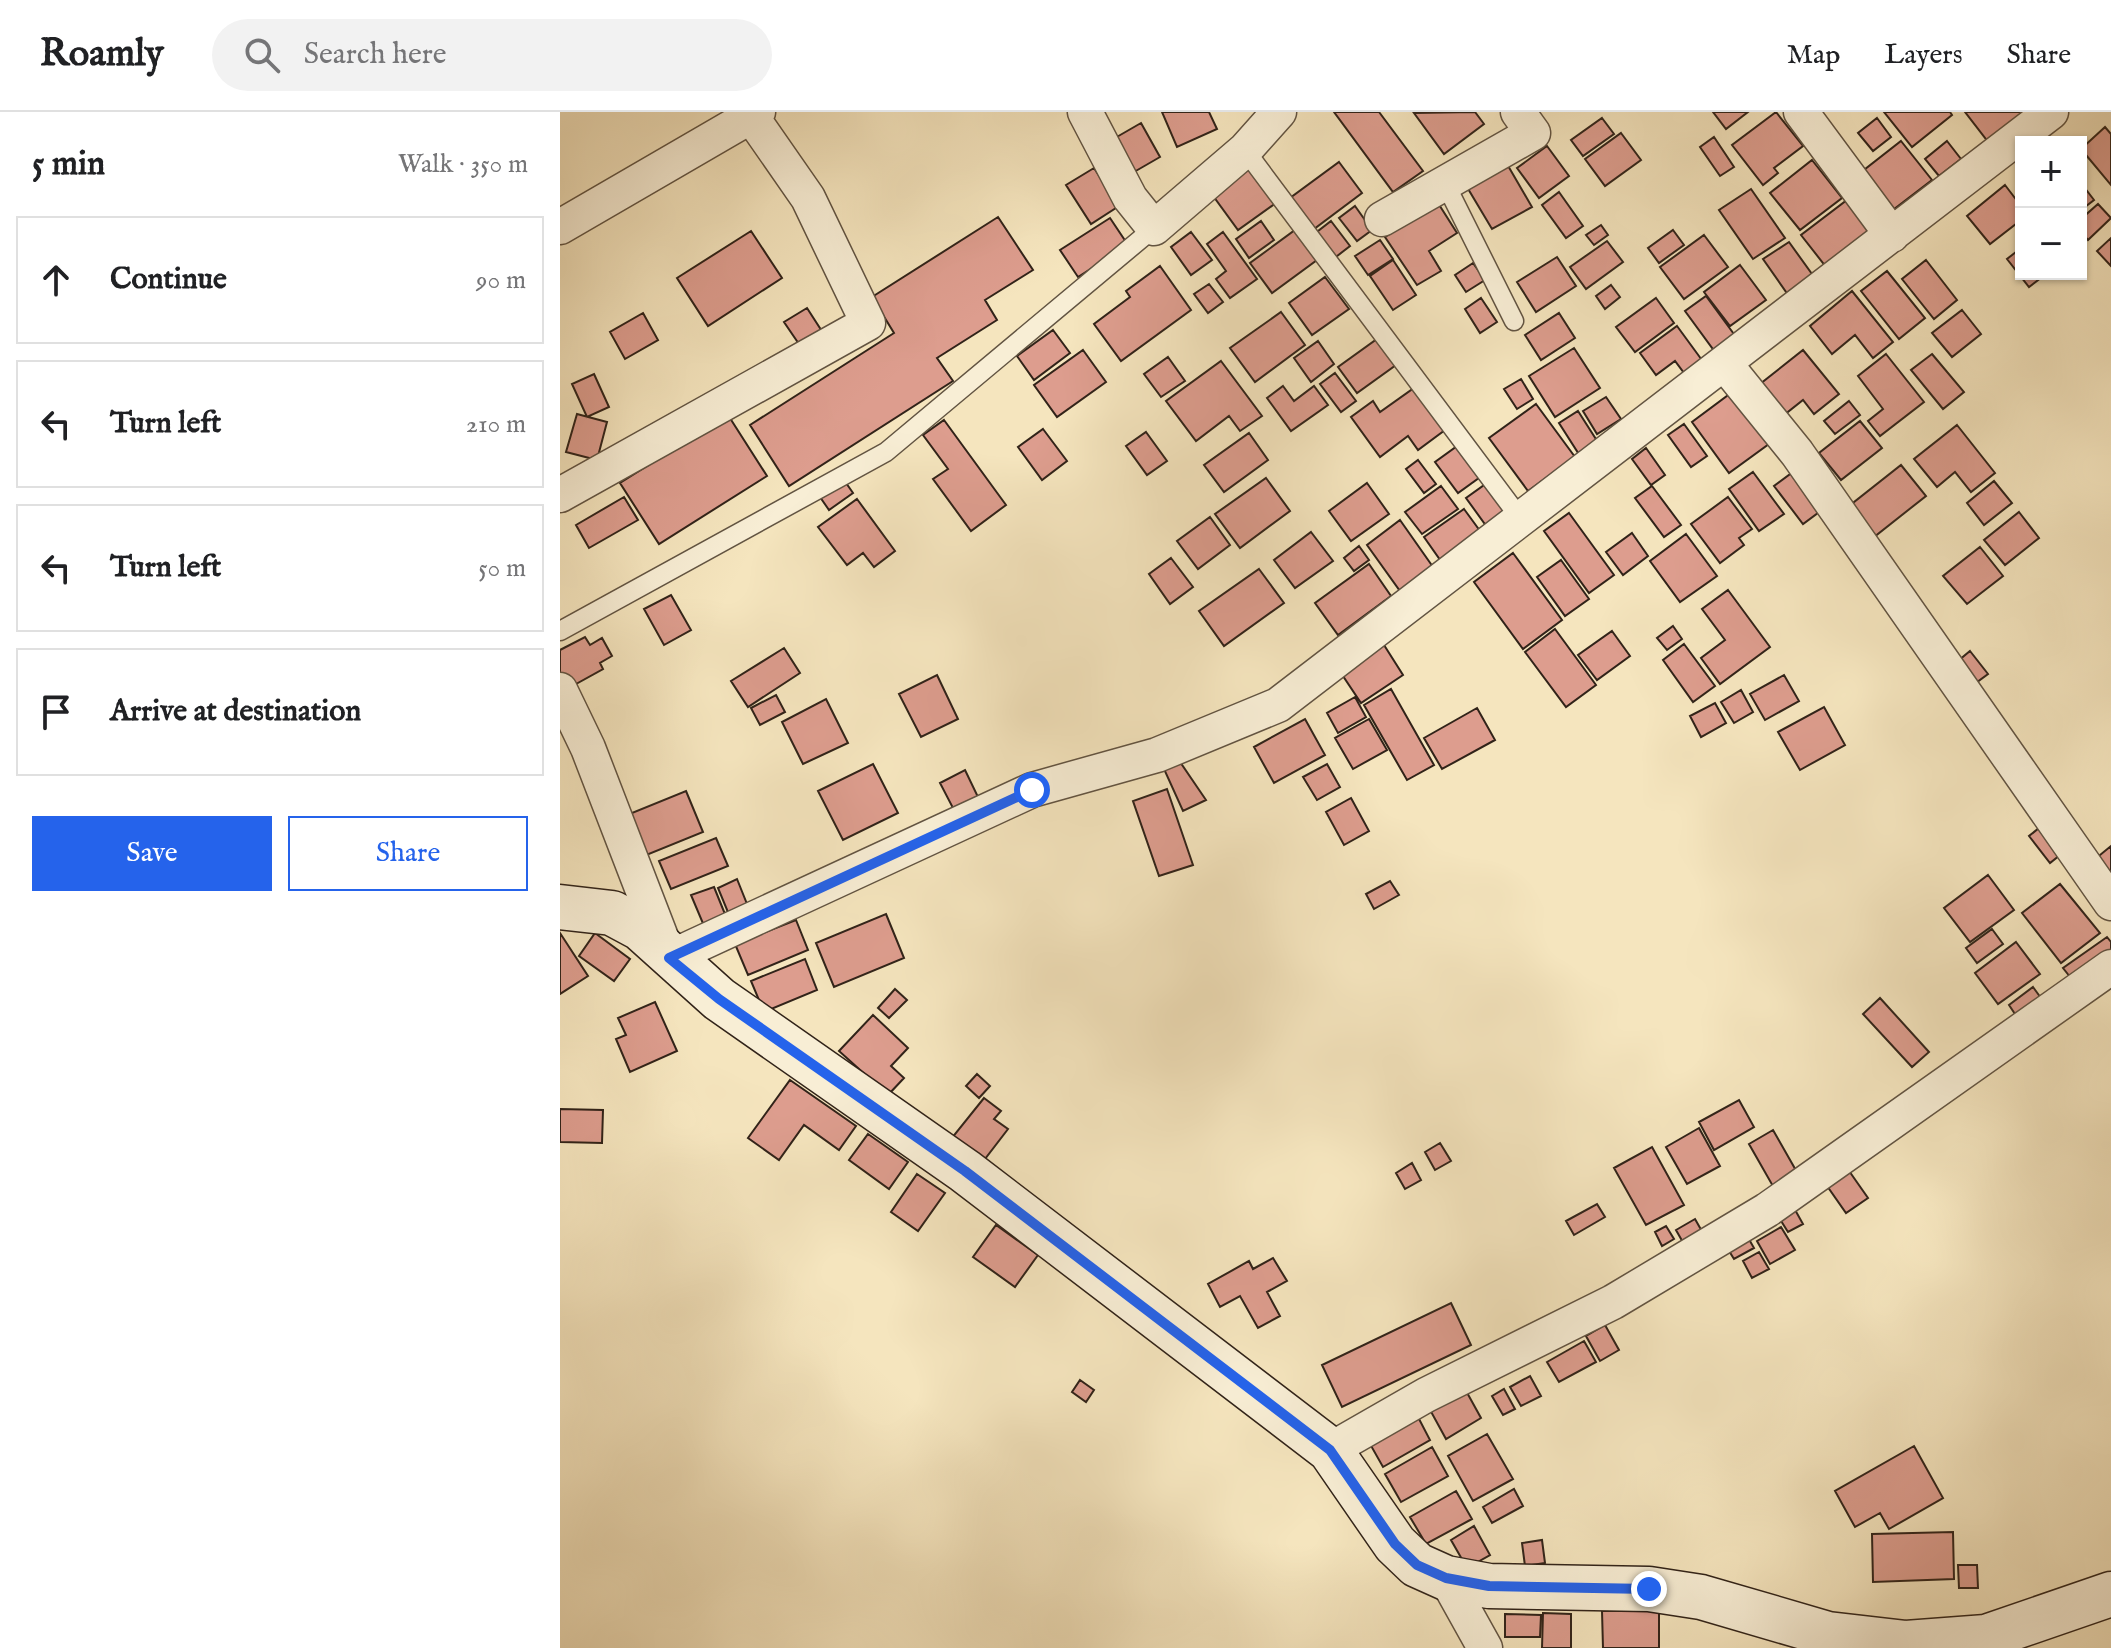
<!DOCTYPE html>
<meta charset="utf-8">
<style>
:root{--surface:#fff;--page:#f2f2f2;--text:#202124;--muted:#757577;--line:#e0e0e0;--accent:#2563eb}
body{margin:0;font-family:"IM FELL English",serif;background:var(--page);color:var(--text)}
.controls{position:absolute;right:24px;top:24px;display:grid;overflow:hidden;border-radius:0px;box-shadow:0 2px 6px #0004}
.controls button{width:72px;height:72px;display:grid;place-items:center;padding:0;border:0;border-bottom:2px solid var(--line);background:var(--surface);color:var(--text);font:40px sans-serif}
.stop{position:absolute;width:24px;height:24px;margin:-18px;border:6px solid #2563eb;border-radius:50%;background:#fff}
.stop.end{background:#2563eb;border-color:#fff;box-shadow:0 2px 8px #0008}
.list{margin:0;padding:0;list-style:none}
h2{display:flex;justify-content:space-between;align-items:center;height:104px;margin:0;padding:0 32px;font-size:34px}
h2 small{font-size:26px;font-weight:400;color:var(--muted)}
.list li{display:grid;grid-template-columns:52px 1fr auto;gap:24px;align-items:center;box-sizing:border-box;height:128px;margin:0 16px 16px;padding:0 16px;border:2px solid var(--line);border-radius:0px}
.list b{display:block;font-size:30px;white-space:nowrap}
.list em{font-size:26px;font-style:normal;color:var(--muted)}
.actions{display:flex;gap:16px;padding:24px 32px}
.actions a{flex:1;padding:18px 0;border:2px solid var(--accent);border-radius:0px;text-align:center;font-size:28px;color:var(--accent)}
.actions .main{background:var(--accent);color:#fff}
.icon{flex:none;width:44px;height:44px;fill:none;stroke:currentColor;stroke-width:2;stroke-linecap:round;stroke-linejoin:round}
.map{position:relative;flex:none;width:1551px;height:1536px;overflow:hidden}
header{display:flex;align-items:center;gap:48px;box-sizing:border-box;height:112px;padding:0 40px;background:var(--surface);border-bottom:2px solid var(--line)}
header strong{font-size:38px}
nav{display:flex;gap:44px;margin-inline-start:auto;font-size:28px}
.search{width:560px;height:72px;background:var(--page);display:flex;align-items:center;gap:20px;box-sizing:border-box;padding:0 28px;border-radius:44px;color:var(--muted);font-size:30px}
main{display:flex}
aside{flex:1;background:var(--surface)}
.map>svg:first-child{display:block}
.building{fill:#dd9d8e;stroke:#312319;stroke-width:2}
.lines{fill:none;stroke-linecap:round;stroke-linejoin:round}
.lane-casing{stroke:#625442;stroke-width:21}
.street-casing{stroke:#625442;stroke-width:37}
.secondary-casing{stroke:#312319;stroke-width:47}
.lane{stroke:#f8eed5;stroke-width:18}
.street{stroke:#f8eed5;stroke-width:34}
.secondary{stroke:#f8eed5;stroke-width:44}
.route{stroke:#2563eb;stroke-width:10}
</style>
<header>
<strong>Roamly</strong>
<div class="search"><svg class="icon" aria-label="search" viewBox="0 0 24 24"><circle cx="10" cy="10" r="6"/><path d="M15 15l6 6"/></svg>Search here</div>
<nav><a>Map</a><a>Layers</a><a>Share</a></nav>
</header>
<main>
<aside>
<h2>5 min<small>Walk · 350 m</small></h2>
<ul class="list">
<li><svg class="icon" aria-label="ahead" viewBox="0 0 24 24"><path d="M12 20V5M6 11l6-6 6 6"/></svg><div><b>Continue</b></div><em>90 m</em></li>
<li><svg class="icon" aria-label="left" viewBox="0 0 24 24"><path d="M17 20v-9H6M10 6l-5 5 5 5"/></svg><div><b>Turn left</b></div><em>210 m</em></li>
<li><svg class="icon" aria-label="left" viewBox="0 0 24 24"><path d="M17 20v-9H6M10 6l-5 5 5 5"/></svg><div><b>Turn left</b></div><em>50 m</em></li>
<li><svg class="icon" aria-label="arrive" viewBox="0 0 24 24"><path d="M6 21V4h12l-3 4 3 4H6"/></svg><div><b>Arrive at destination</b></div></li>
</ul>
<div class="actions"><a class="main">Save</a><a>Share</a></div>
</aside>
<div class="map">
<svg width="1551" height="1536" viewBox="0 0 1551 1536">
<rect width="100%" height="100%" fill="#f5e5be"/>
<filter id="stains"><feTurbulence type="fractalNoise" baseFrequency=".0025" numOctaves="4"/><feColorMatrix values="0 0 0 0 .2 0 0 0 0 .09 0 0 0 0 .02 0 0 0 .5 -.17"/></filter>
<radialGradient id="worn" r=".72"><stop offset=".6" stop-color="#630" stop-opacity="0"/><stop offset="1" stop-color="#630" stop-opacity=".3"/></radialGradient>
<path class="building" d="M 602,0 L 649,0 L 657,17 L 617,35 Z
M 774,0 L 819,0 L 863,59 L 833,80 Z
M 915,0 L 924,12 L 884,42 L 854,1 Z
M 1153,0 L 1188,0 L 1166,17 Z
M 1216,0 L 1243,34 L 1214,56 L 1218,61 L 1203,73 L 1172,33 Z
M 1324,0 L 1390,0 L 1392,3 L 1352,35 Z
M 1405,0 L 1467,0 L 1429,31 Z
M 1042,6 L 1054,22 L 1023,44 L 1011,28 Z
M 1317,6 L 1331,25 L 1313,39 L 1298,21 Z
M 581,11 L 600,45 L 574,60 L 555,26 Z
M 1545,15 L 1551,22 L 1551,73 L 1521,37 Z
M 1061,21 L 1081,48 L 1045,74 L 1025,47 Z
M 1154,25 L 1174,55 L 1160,64 L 1140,35 Z
M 1341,29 L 1372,68 L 1325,104 L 1295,65 Z
M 1387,29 L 1401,47 L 1379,64 L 1365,47 Z
M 987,34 L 1009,64 L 979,86 L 957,56 Z
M 1252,48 L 1282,86 L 1240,118 L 1210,81 Z
M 779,50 L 802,81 L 754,117 L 730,86 Z
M 947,52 L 972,95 L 932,117 L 907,75 Z
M 689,54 L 716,91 L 678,118 L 651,81 Z
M 534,56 L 559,94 L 531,112 L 506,73 Z
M 1521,71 L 1534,88 L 1521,98 Z
M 1445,73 L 1461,94 L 1461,108 L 1430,132 L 1407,104 Z
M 1191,77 L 1225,126 L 1193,147 L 1159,98 Z
M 999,80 L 1023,114 L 1006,126 L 982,93 Z
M 1287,88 L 1316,125 L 1270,160 L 1241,123 Z
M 878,91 L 897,121 L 869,139 L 881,159 L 857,173 L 825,125 Z
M 1538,92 L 1551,106 L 1528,128 L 1521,120 L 1521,107 Z
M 795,94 L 812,118 L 797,129 L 779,106 Z
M 438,105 L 473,158 L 425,188 L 437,208 L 377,246 L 393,269 L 229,374 L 190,313 L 334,221 L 312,185 Z
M 550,106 L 568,133 L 518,165 L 500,138 Z
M 701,109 L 714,128 L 689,146 L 676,127 Z
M 771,109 L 790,134 L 772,148 L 753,123 Z
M 1041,113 L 1048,123 L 1034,133 L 1026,123 Z
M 735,118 L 757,148 L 712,181 L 690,151 Z
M 1113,118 L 1124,133 L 1099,151 L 1088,136 Z
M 191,119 L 222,166 L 148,214 L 117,166 Z
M 631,120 L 652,148 L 631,163 L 611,135 Z
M 663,120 L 697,167 L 670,186 L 656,167 L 666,159 L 647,132 Z
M 1144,123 L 1168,155 L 1124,187 L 1100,155 Z
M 1551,126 L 1551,154 L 1537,139 Z
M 820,128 L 833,147 L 808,163 L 795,144 Z
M 1047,129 L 1063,150 L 1026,177 L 1010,155 Z
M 1229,130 L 1257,169 L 1231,187 L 1203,147 Z
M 1461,136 L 1461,162 L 1486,162 L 1469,175 L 1447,147 Z
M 997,145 L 1016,174 L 976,200 L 957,170 Z
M 833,148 L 856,183 L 833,198 L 810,164 Z
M 1366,148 L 1397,188 L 1374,207 L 1342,167 Z
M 913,151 L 925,168 L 906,180 L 895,163 Z
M 1180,153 L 1206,188 L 1170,214 L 1144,180 Z
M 600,154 L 631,198 L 561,249 L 534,212 L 570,185 L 566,179 Z
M 1327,159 L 1365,206 L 1339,227 L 1301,179 Z
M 765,165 L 789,197 L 752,223 L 729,191 Z
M 649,172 L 663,190 L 648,201 L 634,182 Z
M 1051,173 L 1060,185 L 1045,197 L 1036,184 Z
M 1292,179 L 1333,230 L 1313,246 L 1295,223 L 1272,242 L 1250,214 Z
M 1146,184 L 1179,229 L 1158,244 L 1125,199 Z
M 921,186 L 937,210 L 920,221 L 905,197 Z
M 1096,186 L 1114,211 L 1075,240 L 1056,215 Z
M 247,196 L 265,224 L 243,238 L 224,210 Z
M 1402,198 L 1421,222 L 1392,245 L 1372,221 Z
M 721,200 L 745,233 L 695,270 L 670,236 Z
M 83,201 L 98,228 L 65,247 L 50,220 Z
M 999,201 L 1015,226 L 981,248 L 965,223 Z
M 1117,214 L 1147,255 L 1130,269 L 1115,249 L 1096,263 L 1080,241 Z
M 493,218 L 510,241 L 474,268 L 457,244 Z
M 817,227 L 836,253 L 797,281 L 778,255 Z
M 758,229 L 774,252 L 751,270 L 734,246 Z
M 1014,236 L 1040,276 L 995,305 L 969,264 Z
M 523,238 L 546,270 L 497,305 L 474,273 Z
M 1243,238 L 1279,282 L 1254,302 L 1243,288 L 1219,307 L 1195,276 Z
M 1326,242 L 1364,290 L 1320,324 L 1308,309 L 1323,297 L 1298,264 Z
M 1372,242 L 1404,280 L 1383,297 L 1351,258 Z
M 608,245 L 625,269 L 601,285 L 584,262 Z
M 661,249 L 702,304 L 680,319 L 669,304 L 636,329 L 606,289 Z
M 775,261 L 796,289 L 781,300 L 760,272 Z
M 34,262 L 49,295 L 27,305 L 12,272 Z
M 961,267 L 973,287 L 957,297 L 944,277 Z
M 723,274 L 734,289 L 754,274 L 768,293 L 731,319 L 707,286 Z
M 854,276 L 885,318 L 858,338 L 848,324 L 820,345 L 791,305 L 813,289 L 820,300 Z
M 1175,278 L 1213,329 L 1169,361 L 1132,310 Z
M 1046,285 L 1061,307 L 1037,322 L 1023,299 Z
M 1289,289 L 1300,303 L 1275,322 L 1264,309 Z
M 976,292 L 1015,345 L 968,379 L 929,326 Z
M 1018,299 L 1041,335 L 1022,347 L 999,311 Z
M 17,302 L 47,310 L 37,348 L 6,340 Z
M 168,303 L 207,364 L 99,432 L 60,371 Z
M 384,308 L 446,393 L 411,419 L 373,367 L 388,357 L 363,323 Z
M 1300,309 L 1322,336 L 1281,368 L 1259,341 Z
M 1124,312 L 1147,344 L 1131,355 L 1108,323 Z
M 1397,313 L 1435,361 L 1411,380 L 1395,360 L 1377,375 L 1354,347 Z
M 483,317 L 507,349 L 482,368 L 458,335 Z
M 586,320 L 607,349 L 587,363 L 566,334 Z
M 689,321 L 708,348 L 664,380 L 644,353 Z
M 900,332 L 923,363 L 898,381 L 875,350 Z
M 1086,336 L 1105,363 L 1091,373 L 1072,347 Z
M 858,348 L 876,372 L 864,381 L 846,357 Z
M 1341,353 L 1366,384 L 1309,429 L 1284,398 Z
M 1237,357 L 1266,395 L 1243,412 L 1214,374 Z
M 1193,360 L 1224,402 L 1199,419 L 1169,377 Z
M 706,366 L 730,399 L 680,436 L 655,402 Z
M 284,368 L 293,381 L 269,398 L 260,385 Z
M 1434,369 L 1452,391 L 1424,413 L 1407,391 Z
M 807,371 L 829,402 L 791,429 L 769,399 Z
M 927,371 L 947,400 L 927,415 L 906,386 Z
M 881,374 L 898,397 L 862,422 L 845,400 Z
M 1092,374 L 1121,413 L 1104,425 L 1075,386 Z
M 64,385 L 78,408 L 29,436 L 16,413 Z
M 1168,385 L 1192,417 L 1179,426 L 1184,433 L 1160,451 L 1131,412 Z
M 297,387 L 335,439 L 314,455 L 303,441 L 287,453 L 258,415 Z
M 904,397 L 923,423 L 883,452 L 864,425 Z
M 1459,400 L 1479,426 L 1445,453 L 1424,428 Z
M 1009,401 L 1054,463 L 1029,481 L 984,419 Z
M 650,405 L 670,433 L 638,457 L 617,429 Z
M 840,408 L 873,455 L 840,479 L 807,433 Z
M 751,420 L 773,449 L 735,476 L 714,448 Z
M 1072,421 L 1088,444 L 1063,463 L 1046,440 Z
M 1126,422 L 1157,464 L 1120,490 L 1090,449 Z
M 799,434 L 809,448 L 794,459 L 784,446 Z
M 1420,435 L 1443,464 L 1407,492 L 1383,464 Z
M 953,441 L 1002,508 L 963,537 L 914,470 Z
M 611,446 L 633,475 L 610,492 L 589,462 Z
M 1001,448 L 1029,487 L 1005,504 L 977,465 Z
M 809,452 L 831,484 L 778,523 L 755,491 Z
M 699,457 L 724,491 L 664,534 L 639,499 Z
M 1168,478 L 1210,535 L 1160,572 L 1141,546 L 1165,528 L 1142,497 Z
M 111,483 L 131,518 L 104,533 L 84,497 Z
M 1113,514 L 1122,527 L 1107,538 L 1097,526 Z
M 995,517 L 1036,573 L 1006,595 L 965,540 Z
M 1052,519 L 1070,544 L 1037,568 L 1018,543 Z
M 25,525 L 30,533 L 42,526 L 52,544 L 40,551 L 43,557 L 7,577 L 0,564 L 0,538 Z
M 1124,532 L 1155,574 L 1133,590 L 1103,548 Z
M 824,533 L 843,563 L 801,591 L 781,561 Z
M 224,536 L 240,561 L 188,595 L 171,569 Z
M 1410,539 L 1428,562 L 1409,576 L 1392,554 Z
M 377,563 L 398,607 L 361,625 L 339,582 Z
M 1224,563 L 1239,589 L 1205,608 L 1190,582 Z
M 831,577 L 874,653 L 847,668 L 804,593 Z
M 1181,578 L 1193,600 L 1174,611 L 1161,590 Z
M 216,583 L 225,600 L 200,613 L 191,596 Z
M 795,585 L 806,605 L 778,621 L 767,601 Z
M 266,587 L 288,631 L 243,652 L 222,610 Z
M 1155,591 L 1166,611 L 1141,625 L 1130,604 Z
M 1264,595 L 1285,633 L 1240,658 L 1218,620 Z
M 917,596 L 935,628 L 882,657 L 864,626 Z
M 745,607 L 765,643 L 714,671 L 694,635 Z
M 809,607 L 827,638 L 793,657 L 775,626 Z
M 616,644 L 646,688 L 623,699 L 604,657 Z
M 313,652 L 338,701 L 283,728 L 258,679 Z
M 767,652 L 780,675 L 757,688 L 743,665 Z
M 405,658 L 418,685 L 394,698 L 380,671 Z
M 607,677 L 633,753 L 599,764 L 573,689 Z
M 126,679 L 143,720 L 79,746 L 62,705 Z
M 791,686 L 809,719 L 784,733 L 766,700 Z
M 1484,712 L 1505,739 L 1490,751 L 1469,724 Z
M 156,726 L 168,754 L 111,777 L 99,749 Z
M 1551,734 L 1551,777 L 1529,752 Z
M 1428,763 L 1454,798 L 1410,830 L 1384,796 Z
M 177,767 L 191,802 L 172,810 L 158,776 Z
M 830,769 L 839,783 L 814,797 L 806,782 Z
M 1500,772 L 1540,821 L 1501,851 L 1462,801 Z
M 154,775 L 169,812 L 147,821 L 131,783 Z
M 326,802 L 344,846 L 274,875 L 256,831 Z
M 236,808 L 248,838 L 188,863 L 175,832 Z
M 1432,817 L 1443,832 L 1417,851 L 1406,836 Z
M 0,821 L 28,864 L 0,882 Z
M 35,821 L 70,847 L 54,869 L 19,844 Z
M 1547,825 L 1551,830 L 1551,851 L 1518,875 L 1503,856 Z
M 1456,830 L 1480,862 L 1438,892 L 1415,861 Z
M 245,847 L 257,878 L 204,900 L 191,869 Z
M 1473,875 L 1486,893 L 1461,911 L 1449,893 Z
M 335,877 L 347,888 L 329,906 L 318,896 Z
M 1320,886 L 1369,940 L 1352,955 L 1303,902 Z
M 95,890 L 117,939 L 70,960 L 56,927 L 66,923 L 58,906 Z
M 313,903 L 348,936 L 331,954 L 344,966 L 328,983 L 279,939 Z
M 417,962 L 430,974 L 419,986 L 406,974 Z
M 230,968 L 296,1014 L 279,1038 L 244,1013 L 219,1048 L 188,1026 Z
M 424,986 L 441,999 L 434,1007 L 448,1017 L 418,1056 L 387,1032 Z
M 1179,988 L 1194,1015 L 1154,1038 L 1139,1010 Z
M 0,997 L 43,998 L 42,1031 L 0,1030 Z
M 1139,1016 L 1160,1054 L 1127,1072 L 1106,1035 Z
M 1213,1018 L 1238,1062 L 1214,1076 L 1189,1032 Z
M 308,1022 L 348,1050 L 329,1077 L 289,1048 Z
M 880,1031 L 891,1049 L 875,1058 L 865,1040 Z
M 1092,1035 L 1124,1093 L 1086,1113 L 1054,1056 Z
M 852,1051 L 861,1068 L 845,1077 L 836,1061 Z
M 1287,1056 L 1308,1086 L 1286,1101 L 1265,1071 Z
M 357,1062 L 385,1081 L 358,1119 L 331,1100 Z
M 1037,1092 L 1045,1105 L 1014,1123 L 1006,1109 Z
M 1234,1096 L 1243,1112 L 1228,1120 L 1218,1104 Z
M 1135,1107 L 1148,1130 L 1129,1141 L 1116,1118 Z
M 436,1113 L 478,1143 L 455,1175 L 413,1145 Z
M 1106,1114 L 1114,1127 L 1102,1134 L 1095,1120 Z
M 1221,1115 L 1235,1138 L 1210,1152 L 1197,1129 Z
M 1186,1122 L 1194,1136 L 1174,1147 L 1166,1134 Z
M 1199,1140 L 1209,1157 L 1192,1166 L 1183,1149 Z
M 713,1146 L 727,1169 L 707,1180 L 720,1204 L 698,1216 L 680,1184 L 660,1195 L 648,1172 L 689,1149 L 693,1157 Z
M 891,1191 L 911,1233 L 782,1295 L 762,1253 Z
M 1045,1213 L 1059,1238 L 1040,1249 L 1026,1224 Z
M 1024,1229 L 1036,1250 L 999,1270 L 987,1250 Z
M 970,1264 L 981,1284 L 961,1294 L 950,1275 Z
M 520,1268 L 534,1278 L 526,1290 L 512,1280 Z
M 905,1277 L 921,1306 L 886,1327 L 869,1296 Z
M 944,1277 L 955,1297 L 943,1303 L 932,1284 Z
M 858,1305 L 870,1328 L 823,1355 L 810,1332 Z
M 927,1322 L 953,1367 L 913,1389 L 888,1344 Z
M 1354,1334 L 1383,1386 L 1329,1417 L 1320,1401 L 1295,1415 L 1275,1379 Z
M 872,1335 L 888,1364 L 841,1390 L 825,1362 Z
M 954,1377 L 963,1394 L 932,1411 L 923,1395 Z
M 896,1379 L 912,1407 L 866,1432 L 850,1405 Z
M 914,1414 L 930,1443 L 907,1456 L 891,1428 Z
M 1393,1420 L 1394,1467 L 1313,1470 L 1312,1422 Z
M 982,1428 L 985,1451 L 965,1454 L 962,1431 Z
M 1398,1453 L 1417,1453 L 1418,1476 L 1399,1476 Z
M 1099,1498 L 1099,1536 L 1043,1536 L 1042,1499 Z
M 983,1501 L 1011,1502 L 1011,1536 L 982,1536 Z
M 945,1502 L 981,1503 L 980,1525 L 945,1525 Z"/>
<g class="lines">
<defs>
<path id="lane" d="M 685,38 L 960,406
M 885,71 L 954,209
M 0,519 L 326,340 L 594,116"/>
<path id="street" d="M 525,0 L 570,86 L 594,116 L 685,38 L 719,0
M 1241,0 L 1332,123
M 822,107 L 973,21 L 958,0
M 0,115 L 198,0
M 1165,252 L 1237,341 L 1551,791
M 0,383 L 308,211 L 248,86 L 191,4
M 0,578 L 28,636 L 109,846 L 472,678 L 597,643 L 718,593 L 1491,0
M 770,1338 L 866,1283 L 1053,1190 L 1207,1098 L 1551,855
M 886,1466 L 925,1536"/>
<path id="secondary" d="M 0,795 L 52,801 L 80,816 L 159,887 L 405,1059 L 770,1338 L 835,1432 L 857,1453 L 886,1466 L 929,1474 L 1089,1477 L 1141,1485 L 1268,1522 L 1346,1531 L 1426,1525 L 1551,1482"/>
</defs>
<use href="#lane" class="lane-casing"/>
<use href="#street" class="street-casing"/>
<use href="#secondary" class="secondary-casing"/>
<use href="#lane" class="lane"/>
<use href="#street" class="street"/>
<use href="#secondary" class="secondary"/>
</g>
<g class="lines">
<path class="route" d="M 472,678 L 109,846 L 159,887 L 405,1059 L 770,1338 L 835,1432 L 857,1453 L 886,1466 L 929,1474 L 1089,1477"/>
</g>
<rect width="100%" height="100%" filter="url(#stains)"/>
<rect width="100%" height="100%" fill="url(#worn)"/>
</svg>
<div class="controls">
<button>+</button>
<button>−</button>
</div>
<div class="stop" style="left:472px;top:678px"></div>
<div class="stop end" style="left:1089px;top:1477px"></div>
</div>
</main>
